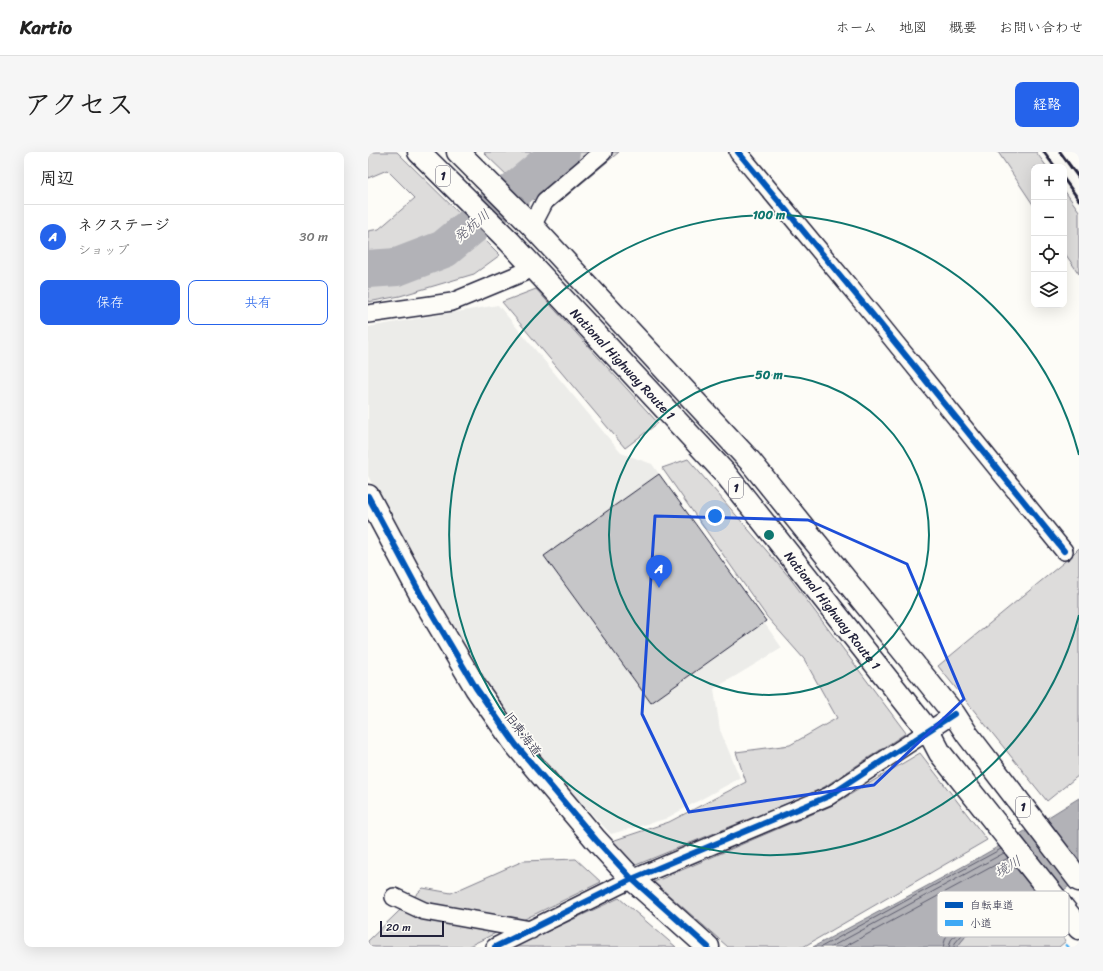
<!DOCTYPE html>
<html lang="ja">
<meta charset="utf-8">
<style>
:root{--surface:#fff;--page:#f6f6f6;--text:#222;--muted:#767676;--line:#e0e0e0;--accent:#2563eb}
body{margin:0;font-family:Sriracha,"Klee One",sans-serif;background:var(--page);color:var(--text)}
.controls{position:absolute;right:12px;top:12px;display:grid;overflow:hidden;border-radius:8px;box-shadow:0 4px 16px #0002}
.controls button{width:36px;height:36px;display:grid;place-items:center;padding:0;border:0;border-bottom:1px solid var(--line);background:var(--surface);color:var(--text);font:20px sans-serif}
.scale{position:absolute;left:12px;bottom:10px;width:64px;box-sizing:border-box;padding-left:4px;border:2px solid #22223b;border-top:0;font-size:11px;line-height:14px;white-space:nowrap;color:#22223b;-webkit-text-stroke:3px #fdfcf7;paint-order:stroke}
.you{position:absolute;left:347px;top:364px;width:14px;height:14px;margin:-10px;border:3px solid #fff;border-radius:50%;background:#1a73e8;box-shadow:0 0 0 6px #1a73e833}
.badge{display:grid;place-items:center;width:26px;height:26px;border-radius:50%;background:var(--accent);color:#fff;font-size:13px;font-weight:700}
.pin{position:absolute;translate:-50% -33px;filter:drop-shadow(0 1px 2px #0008)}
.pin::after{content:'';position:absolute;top:21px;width:14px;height:12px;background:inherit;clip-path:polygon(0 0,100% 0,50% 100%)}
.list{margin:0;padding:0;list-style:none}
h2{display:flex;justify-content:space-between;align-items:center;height:52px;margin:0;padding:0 16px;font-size:17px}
h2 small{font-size:13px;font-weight:400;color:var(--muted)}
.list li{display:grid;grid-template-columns:26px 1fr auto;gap:12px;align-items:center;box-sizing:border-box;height:64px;padding:0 16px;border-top:1px solid var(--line)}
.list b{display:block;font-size:15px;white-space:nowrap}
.list p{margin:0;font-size:13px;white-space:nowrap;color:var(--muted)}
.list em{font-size:13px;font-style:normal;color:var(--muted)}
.actions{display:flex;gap:8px;padding:12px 16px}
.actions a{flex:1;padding:9px 0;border:1px solid var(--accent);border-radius:8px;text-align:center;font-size:14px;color:var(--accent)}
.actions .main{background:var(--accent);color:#fff}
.icon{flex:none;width:22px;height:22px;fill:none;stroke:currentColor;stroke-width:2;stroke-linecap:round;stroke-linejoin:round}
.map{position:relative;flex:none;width:711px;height:795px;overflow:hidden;border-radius:8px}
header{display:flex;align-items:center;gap:24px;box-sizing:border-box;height:56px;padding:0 20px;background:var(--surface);border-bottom:1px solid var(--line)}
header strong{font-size:19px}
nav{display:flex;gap:22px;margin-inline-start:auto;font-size:14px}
.intro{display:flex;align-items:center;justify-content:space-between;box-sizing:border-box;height:96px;padding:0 24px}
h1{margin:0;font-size:28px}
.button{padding:10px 18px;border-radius:8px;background:var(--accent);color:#fff;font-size:14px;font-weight:700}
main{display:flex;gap:24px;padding:0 24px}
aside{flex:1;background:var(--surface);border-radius:8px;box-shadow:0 4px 16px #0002}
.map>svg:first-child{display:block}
.built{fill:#ecece9}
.green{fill:#dddcdb;stroke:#807f8b}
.water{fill:#b2b2b7;stroke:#787885}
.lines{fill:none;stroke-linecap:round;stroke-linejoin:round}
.shore{stroke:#5c5c6d;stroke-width:1}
.river{stroke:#b2b2b7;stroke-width:38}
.building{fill:#c6c6c8;stroke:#22223b}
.minor-casing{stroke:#22223b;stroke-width:20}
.tertiary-casing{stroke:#22223b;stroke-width:25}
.trunk-casing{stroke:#22223b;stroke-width:25}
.minor{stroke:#fdfcf7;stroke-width:17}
.tertiary{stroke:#fdfcf7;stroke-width:22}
.trunk{stroke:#fdfcf7;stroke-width:22}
.rail{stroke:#22223b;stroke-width:3}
.quiet{stroke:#3fa9f5;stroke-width:5;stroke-dasharray:10 5;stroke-linecap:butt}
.cycleway-casing{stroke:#fdfcf7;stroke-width:8}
.cycleway{stroke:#0057b8;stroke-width:6}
.marked{fill:none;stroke:#1d4ed8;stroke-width:3;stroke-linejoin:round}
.ring{fill:none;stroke:#0f766e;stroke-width:2}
.labels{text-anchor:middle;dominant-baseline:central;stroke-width:3.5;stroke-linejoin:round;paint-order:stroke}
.shield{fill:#fdfcf7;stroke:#646373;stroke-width:1}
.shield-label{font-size:12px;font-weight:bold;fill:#22223b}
.street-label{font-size:13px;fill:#22223b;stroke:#fdfcf7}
.water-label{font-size:14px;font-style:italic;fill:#545466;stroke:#fdfcf7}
.key{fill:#fdfcf7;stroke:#bbbbbf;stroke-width:1}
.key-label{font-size:11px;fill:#22223b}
.centre{fill:#0f766e;stroke:#fdfcf7;stroke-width:2}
.ring-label{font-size:12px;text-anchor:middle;font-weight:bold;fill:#0f766e;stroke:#fdfcf7;stroke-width:3.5;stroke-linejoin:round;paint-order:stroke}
</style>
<header>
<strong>Kartio</strong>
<nav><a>ホーム</a><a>地図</a><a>概要</a><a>お問い合わせ</a></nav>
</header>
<div class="intro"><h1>アクセス</h1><a class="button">経路</a></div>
<main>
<aside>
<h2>周辺<small></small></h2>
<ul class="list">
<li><span class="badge">A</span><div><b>ネクステージ</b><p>ショップ</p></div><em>30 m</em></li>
</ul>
<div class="actions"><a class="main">保存</a><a>共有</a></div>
</aside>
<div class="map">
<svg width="711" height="795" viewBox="0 0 711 795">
<rect width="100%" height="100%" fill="#fdfcf7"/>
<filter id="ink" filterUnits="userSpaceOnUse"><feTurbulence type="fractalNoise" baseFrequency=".025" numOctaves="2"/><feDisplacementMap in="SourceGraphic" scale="8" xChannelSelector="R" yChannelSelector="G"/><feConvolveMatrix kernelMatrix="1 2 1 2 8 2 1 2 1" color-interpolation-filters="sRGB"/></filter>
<g filter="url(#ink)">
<path class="built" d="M 130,153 L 253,301 L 284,312 L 414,496 L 346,537 L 352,578 L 372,626 L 297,667 L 243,682 L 163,598 L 91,492 L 0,324 L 0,175 Z"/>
<path class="green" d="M 0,0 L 29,0 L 100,70 L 75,87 L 29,108 L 0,110 L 0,79 L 11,77 L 47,46 L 19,18 L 0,26 Z
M 118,0 L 176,0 L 143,27 L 116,1 Z
M 210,0 L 251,0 L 177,62 L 160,40 Z
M 630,0 L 668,0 L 679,15 L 666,15 L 666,54 Z
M 696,38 L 711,59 L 711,122 L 696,100 Z
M 113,84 L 132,103 L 106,122 L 32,144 L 0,150 L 0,127 L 33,123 L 79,106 Z
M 168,137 L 290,271 L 257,296 L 134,150 Z
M 320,307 L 422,426 L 538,581 L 450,639 L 268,713 L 238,691 L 301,670 L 378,630 L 368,600 L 422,593 L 469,566 L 436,507 L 399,465 L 294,316 Z
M 711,396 L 711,623 L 679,649 L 570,514 L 701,406 Z
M 552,601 L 619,688 L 435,795 L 360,795 L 286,730 L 463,654 Z
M 208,707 L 233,730 L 99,795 L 0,795 L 0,789 L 55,736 L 83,741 L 155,709 Z
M 251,746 L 308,795 L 146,795 Z
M 671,756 L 698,789 L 691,795 L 589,795 L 601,780 L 642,768 L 653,769 Z"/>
<path class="water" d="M 711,646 L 711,727 L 653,769 L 642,768 L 601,780 L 589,795 L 445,795 C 534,747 625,701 711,646 Z"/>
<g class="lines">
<path class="shore" d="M 453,795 L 633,697
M 463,795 L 636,701
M 476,795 L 640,706
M 575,795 L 578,785 L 594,767 L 637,754 L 649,753 L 667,740
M 581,795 L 583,788 L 597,772 L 640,759 L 651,760 L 671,745
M 586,795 L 587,791 L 599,777 L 641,764 L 652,765 L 674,749"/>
<path class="river" d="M 0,117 L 29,115 L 76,97 L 193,0"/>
</g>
<path class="building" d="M 291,322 L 398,469 L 283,551 L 176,404 Z"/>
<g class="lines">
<defs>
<path id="minor" d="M 370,0 L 504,162 L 696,399
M 164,74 L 177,49 L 235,0
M 0,162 L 84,150 L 166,116
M 26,745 L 56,759 L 163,778
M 127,795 L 264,727 L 461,644 L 586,562"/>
<path id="tertiary" d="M 0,344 L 53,443 L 108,536 L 148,593 L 228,688 L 264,727 L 340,795"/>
<g id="trunk">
<path id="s1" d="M 51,0 L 141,89 L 356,320 L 561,580 L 572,601 L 711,776"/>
<path d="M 90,0 L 164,74 L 382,309 L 586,562 L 599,582 L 711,728"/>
</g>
</defs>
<use href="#minor" class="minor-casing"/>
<use href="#tertiary" class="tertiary-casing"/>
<use href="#trunk" class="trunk-casing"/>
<use href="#minor" class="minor"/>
<use href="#tertiary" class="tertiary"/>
<use href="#trunk" class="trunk"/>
<path class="rail" d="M 676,0 L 687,15
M 692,0 L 711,26
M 696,27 L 711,48"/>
<path class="quiet" d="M 698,795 L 700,793"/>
<defs>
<path id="cycleway" d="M 370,0 L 504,162 L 696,399
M 0,344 L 53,443 L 108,536 L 148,593 L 228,688 L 264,727 L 340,795
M 127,795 L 264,727 L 461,644 L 586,562"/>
</defs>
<use href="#cycleway" class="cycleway-casing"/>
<use href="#cycleway" class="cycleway"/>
</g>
</g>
<path class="marked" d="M 287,364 L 440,368 L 539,412 L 596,547 L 506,633 L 321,660 L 274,562 Z"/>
<g class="ring">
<circle cx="401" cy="383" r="160"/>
<path d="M711 463A320 320 0 1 1 711 303"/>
</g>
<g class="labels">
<g class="shield">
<rect x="68" y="14" width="14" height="20" rx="3"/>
<rect x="361" y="326" width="14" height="20" rx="3"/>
<rect x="648" y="645" width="14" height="20" rx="3"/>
</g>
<g class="shield-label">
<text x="75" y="24">1</text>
<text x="368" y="336">1</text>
<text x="655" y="655">1</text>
</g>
<g class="street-label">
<text stroke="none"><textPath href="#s1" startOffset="294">National Highway Route 1</textPath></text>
<text stroke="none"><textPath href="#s1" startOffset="618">National Highway Route 1</textPath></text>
<text transform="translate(155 582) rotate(53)">旧東海道</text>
</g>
<g class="water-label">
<text transform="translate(104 74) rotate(-40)">発杭川</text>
<text transform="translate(640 715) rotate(-31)">境川</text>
</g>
</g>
<rect x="569" y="739" width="132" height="46" rx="6" class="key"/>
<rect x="577" y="750" width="18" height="6" fill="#0057b8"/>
<rect x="577" y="768" width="18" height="6" fill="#3fa9f5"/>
<g class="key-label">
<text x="602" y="757">自転車道</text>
<text x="602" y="775">小道</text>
</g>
<circle cx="401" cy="383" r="6" class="centre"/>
<g class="ring-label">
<text x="401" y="67">100 m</text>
<text x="401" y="227">50 m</text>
</g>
</svg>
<div class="controls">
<button>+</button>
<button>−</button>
<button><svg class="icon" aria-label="locate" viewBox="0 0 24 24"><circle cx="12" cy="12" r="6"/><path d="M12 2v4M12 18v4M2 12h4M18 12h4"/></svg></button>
<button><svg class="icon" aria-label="layers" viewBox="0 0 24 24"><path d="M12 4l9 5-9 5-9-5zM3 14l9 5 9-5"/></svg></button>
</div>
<div class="scale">20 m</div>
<div class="you"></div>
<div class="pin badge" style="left:291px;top:436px">A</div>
</div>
</main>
